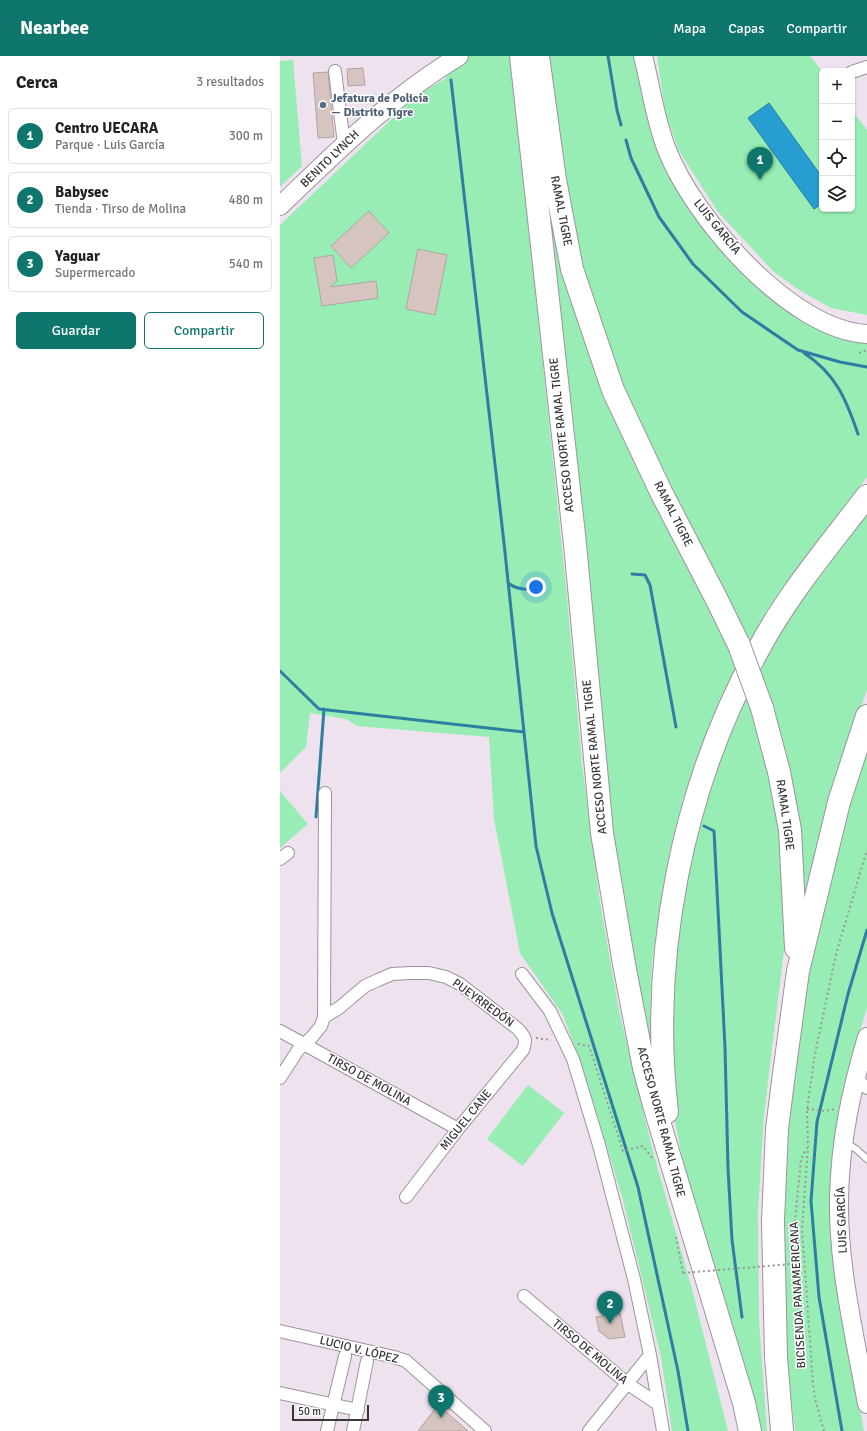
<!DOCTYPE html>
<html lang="es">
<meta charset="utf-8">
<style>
:root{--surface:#fff;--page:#f2f2f2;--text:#222;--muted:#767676;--line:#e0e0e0;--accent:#0f766e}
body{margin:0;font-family:Signika,sans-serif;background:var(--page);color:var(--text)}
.controls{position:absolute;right:12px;top:12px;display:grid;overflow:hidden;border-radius:6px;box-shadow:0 1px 3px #0004}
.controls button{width:36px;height:36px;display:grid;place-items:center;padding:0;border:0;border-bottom:1px solid var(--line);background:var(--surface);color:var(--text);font:20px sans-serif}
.scale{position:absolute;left:12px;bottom:10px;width:77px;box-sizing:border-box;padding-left:4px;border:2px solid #393539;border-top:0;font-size:11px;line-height:14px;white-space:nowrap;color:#393539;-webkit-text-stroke:3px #fff;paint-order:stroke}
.you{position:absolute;left:256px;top:531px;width:14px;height:14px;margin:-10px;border:3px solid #fff;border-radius:50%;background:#1a73e8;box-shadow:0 0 0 6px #1a73e833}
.badge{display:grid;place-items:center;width:26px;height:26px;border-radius:50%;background:var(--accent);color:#fff;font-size:13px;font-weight:700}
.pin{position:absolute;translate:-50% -33px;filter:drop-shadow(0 1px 2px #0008)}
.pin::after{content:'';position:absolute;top:21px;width:14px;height:12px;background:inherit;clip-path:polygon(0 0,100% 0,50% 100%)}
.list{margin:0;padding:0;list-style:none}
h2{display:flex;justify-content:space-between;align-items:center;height:52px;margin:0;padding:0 16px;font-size:17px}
h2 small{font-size:13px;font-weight:400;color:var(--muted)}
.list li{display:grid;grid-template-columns:26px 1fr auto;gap:12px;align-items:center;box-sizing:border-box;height:56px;margin:0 8px 8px;padding:0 8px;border:1px solid var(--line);border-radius:6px}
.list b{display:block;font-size:15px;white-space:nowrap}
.list p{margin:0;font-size:13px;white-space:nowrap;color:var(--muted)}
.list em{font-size:13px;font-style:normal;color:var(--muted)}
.actions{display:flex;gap:8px;padding:12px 16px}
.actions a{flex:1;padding:9px 0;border:1px solid var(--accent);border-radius:6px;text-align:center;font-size:14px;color:var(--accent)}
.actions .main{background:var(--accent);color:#fff}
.icon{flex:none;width:22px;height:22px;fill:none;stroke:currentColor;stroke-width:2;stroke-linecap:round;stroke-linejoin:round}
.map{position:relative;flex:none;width:587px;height:1375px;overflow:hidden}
header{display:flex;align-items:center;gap:24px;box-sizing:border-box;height:56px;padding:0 20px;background:var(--accent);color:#fff}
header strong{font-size:19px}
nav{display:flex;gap:22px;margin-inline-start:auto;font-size:14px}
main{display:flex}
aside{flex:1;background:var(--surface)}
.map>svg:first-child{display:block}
.green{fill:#97edb3}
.water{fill:#279dd1;stroke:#2c7ea3}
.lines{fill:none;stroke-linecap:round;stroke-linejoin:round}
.stream{stroke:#2c7ea3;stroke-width:3}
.building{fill:#d5c4bf;stroke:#b4a4a0}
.lane-casing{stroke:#9d939e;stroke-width:8}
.street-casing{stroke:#9d939e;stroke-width:14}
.secondary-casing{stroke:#9d939e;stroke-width:20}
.highway-casing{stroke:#9d939e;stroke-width:24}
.path{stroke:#9e959e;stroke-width:2;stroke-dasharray:2 3;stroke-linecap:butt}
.lane{stroke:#fff;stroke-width:6}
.street{stroke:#fff;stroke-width:12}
.secondary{stroke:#fff;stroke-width:18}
.highway{stroke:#fff;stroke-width:22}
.highway-bridge-casing{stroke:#9d939e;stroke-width:24;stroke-linecap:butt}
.path-bridge{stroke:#9e959e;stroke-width:2;stroke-dasharray:2 3;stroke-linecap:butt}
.highway-bridge{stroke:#fff;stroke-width:22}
.service-dot{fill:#5c6f8a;stroke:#fff;stroke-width:1.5}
.labels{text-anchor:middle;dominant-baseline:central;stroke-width:3;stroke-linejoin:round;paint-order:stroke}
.service-label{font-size:12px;font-weight:bold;fill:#4e5e75;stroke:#fff;text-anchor:start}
.street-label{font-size:12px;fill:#393539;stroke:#fff}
</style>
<header>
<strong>Nearbee</strong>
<nav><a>Mapa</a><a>Capas</a><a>Compartir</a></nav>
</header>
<main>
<aside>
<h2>Cerca<small>3 resultados</small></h2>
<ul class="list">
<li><span class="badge">1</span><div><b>Centro UECARA</b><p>Parque · Luis García</p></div><em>300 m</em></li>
<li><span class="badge">2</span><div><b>Babysec</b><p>Tienda · Tirso de Molina</p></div><em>480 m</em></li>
<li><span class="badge">3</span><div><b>Yaguar</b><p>Supermercado</p></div><em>540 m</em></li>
</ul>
<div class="actions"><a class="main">Guardar</a><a>Compartir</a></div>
</aside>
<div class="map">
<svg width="587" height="1375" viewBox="0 0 587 1375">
<rect width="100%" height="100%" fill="#eee2ee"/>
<path class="green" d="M 189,0 L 231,0 L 286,530 L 302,708 L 320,846 L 339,955 L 372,1092 L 412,1233 L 448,1375 L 392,1375 L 381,1301 L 343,1144 L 304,1016 L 283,959 L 240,897 L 214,763 L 209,681 L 77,670 L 66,663 L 30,657 L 26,691 L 0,717 L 0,169 L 136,40 L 166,22 L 170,12 Z
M 250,0 L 289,232 L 394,440 L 341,328 L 305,226 L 277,88 L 271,10 L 269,0 L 355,0 L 372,76 L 451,202 L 587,283 L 587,421 L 498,539 L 470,585 L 441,642 L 421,691 L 403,743 L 390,794 L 380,850 L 372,906 L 370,958 L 374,1011 L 342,864 Z
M 377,0 L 530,0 L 542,15 L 542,153 L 572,153 L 572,54 L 587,74 L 587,259 L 551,252 L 519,234 L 494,216 L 438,156 L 399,95 L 385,56 Z
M 13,4 L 22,110 L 0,131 L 0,5 Z
M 587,452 L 587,634 L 553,731 L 525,836 L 521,838 L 475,656 L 500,770 L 505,886 L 484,1059 L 478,1156 L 479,1264 L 487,1375 L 480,1375 L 406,1122 L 395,1065 L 389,1011 L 391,908 L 412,776 L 475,607 Z
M 587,687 L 587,952 L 572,1001 L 562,1044 L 576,1332 L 584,1375 L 515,1375 L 509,1326 L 502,1238 L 501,1148 L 516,976 L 551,805 Z
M 0,735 L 28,768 L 0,792 Z
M 248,1029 L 284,1057 L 243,1110 L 207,1083 Z"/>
<path class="water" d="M 489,47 L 542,121 L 542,148 L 534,153 L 468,62 Z"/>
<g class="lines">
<path class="stream" d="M 328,0 L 337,54 L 341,69
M 171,24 L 224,487 L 256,790 L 272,857 L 358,1131 L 398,1315 L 408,1375
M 346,84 L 351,102 L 379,161 L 413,208 L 462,256 L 518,294 L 560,306 L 587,311
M 524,297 C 556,318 566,343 578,378
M 352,518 L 365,519 L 370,529 L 396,671
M 228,527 C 236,534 248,534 258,533
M 0,615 L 39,653 L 244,676
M 36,761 L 44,653
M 424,770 L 434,775 L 445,991 L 448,1112 L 452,1184 L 462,1261
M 562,1375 L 539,1241 L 531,1145 L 537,1066 L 568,938 L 587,874"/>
</g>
<path class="building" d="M 83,12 L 85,29 L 68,30 L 67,13 Z
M 48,16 L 54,81 L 38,82 L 33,17 Z
M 89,155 L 109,177 L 71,212 L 51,190 Z
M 138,193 L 167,199 L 155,259 L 126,253 Z
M 53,199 L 57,225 L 50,231 L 96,225 L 98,242 L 42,250 L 34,202 Z
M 340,1257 L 345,1281 L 329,1283 L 319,1275 L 316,1261 Z
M 158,1349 L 188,1375 L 138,1375 Z"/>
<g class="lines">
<defs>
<path id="lane" d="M 566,1087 L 576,1093 L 587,1103"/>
<path id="street" d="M 55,15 L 64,88
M 572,16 L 587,11
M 0,803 L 8,797
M 242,918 L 270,955 L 293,1003 L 319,1089 L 354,1223 L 370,1299 L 383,1375
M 44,961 L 59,952 L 85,930 L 98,924 L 112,918 L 130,917 L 149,917 L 166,921 L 180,928 L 238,973 C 245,981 247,983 243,994 L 178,1073 L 126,1141
M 0,975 L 178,1073
M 0,1022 L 18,994 L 32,981 L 41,970 L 44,961 L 45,737
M 575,1022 L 587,1032
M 244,1240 L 348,1328 L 378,1348
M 0,1275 L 114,1301 L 126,1305 L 205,1375
M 0,1337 L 78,1354
M 47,1375 L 65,1300
M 73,1375 L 87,1305
M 309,1375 L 370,1299"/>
<path id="secondary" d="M 363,0 C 371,31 375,64 387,94 C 413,161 510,274 587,278
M 0,150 C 56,96 111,41 179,0
M 587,981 C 571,1035 560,1086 559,1143 C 558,1212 575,1280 587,1348"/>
<path id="highway" d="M 241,0 L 295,488 L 322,777 L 344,908 L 364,1012 L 374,1049 L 464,1347 L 470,1375
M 258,0 L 275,124 L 292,213 L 333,334 L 381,436 L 436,542 L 459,589
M 482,652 L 499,716 L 510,774 L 516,892
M 387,1056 C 369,902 402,732 477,596 C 507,539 548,491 587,440
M 502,1375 L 496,1301 L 493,1165 L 497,1073 L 503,1025 L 518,915 L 559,746 L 587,660"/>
</defs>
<use href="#lane" class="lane-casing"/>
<use href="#street" class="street-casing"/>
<use href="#secondary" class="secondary-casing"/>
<use href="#highway" class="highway-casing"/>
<path class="path" d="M 579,297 L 587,294
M 256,982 L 271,984
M 298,988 L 309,990 L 343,1095 L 363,1090 L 372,1102
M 527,1053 L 544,1055 L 556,1053
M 396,1181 L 403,1217
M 511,1206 L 521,1103 L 527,1092
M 544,1375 L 535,1343 L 533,1328 L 522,1173 L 528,1091 L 527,1053 L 535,998 L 556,898 L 587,794"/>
<use href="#lane" class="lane"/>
<use href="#street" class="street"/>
<use href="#secondary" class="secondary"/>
<use href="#highway" class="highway"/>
<defs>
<path id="highway-bridge" d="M 459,589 L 482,652"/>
</defs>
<use href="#highway-bridge" class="highway-bridge-casing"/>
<path class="path-bridge" d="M 403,1217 L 511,1208"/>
<use href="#highway-bridge" class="highway-bridge"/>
</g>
<circle class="service-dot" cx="43" cy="49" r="4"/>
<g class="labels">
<g class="service-label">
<text x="51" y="42">Jefatura de Policía<tspan x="51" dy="14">— Distrito Tigre</tspan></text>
</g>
<g class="street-label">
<text transform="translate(50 103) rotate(-44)">BENITO LYNCH</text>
<text transform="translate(281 155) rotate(79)">RAMAL TIGRE</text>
<text transform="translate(437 171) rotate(51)">LUIS GARCÍA</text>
<text transform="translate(282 379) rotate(-96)">ACCESO NORTE RAMAL TIGRE</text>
<text transform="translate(393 458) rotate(63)">RAMAL TIGRE</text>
<text transform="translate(315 701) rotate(-96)">ACCESO NORTE RAMAL TIGRE</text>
<text transform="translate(505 759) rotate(82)">RAMAL TIGRE</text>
<text transform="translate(203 947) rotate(36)">PUEYRREDÓN</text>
<text transform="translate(89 1024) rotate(29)">TIRSO DE MOLINA</text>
<text transform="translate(186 1064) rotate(-51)">MIGUEL CANE</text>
<text transform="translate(381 1066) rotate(75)">ACCESO NORTE RAMAL TIGRE</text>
<text transform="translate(562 1164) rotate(-92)">LUIS GARCÍA</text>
<text transform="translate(518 1239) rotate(-93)">BICISENDA PANAMERICANA</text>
<text transform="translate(79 1294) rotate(14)">LUCIO V. LÓPEZ</text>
<text transform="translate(310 1296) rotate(40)">TIRSO DE MOLINA</text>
</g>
</g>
</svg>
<div class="controls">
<button>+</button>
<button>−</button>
<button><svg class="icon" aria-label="locate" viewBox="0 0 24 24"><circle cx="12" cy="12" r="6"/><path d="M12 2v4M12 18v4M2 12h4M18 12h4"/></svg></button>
<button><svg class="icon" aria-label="layers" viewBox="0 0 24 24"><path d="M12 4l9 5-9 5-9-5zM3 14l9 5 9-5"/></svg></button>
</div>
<div class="scale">50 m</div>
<div class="you"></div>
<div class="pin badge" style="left:480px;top:124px">1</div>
<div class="pin badge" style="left:330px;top:1268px">2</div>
<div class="pin badge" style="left:161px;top:1362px">3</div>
</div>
</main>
